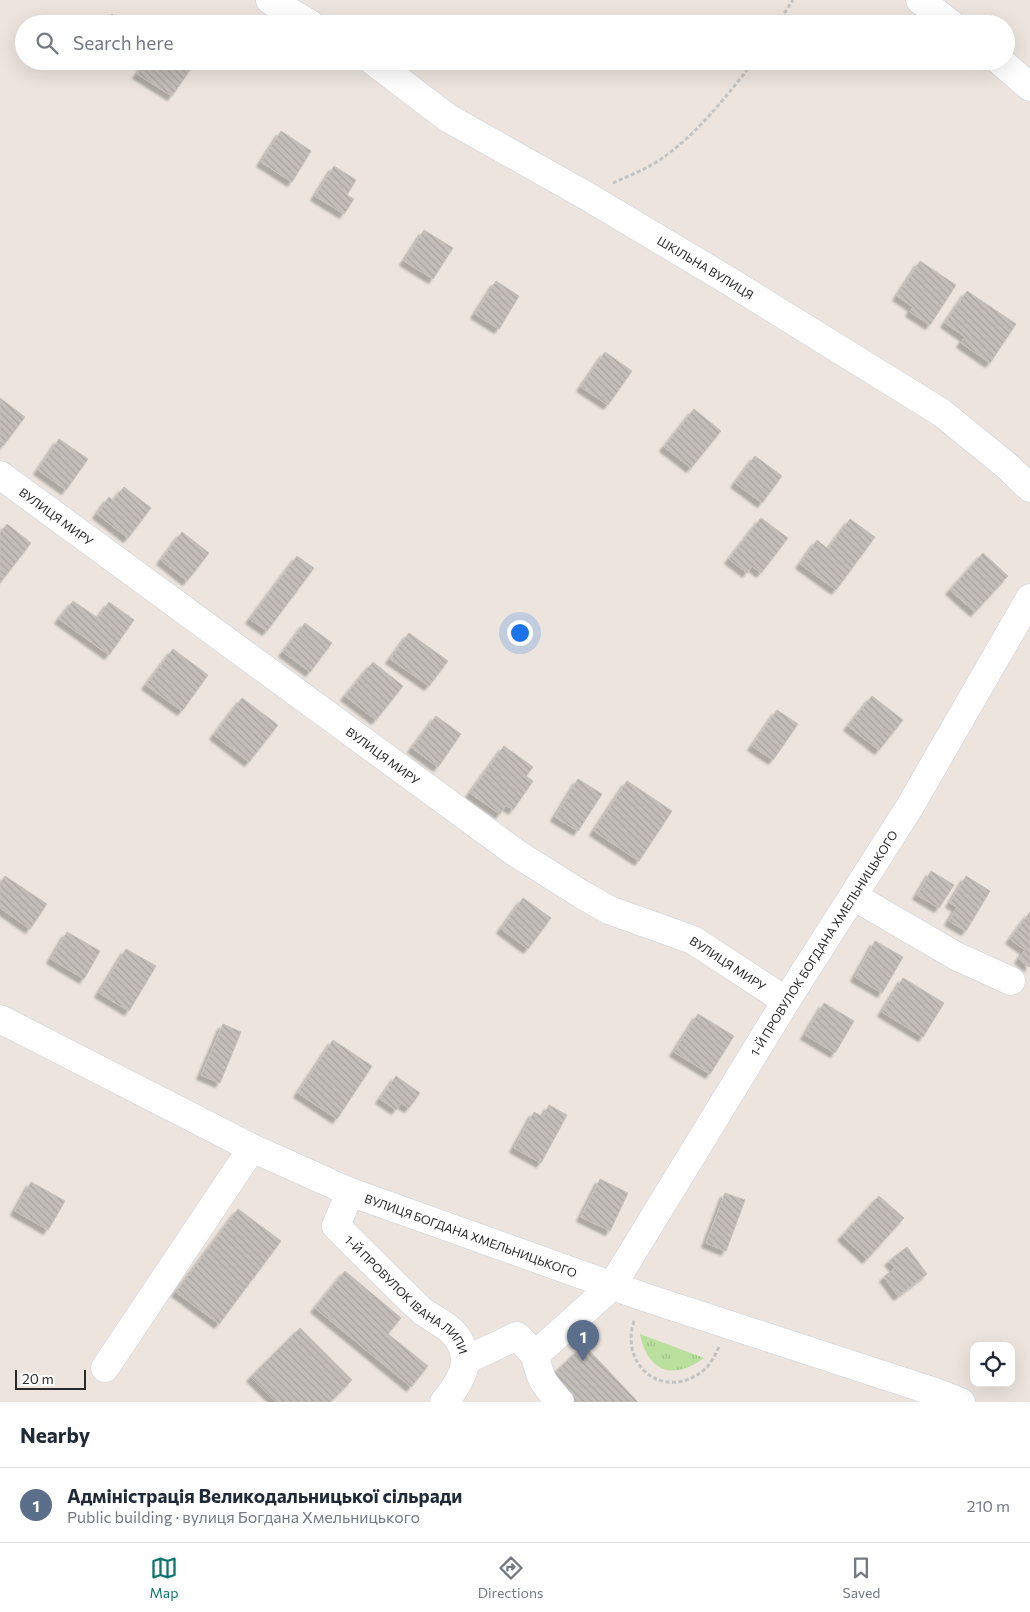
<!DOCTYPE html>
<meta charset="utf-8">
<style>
:root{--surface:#fff;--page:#f2f2f3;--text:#1f2937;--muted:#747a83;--line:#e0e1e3;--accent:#0f766e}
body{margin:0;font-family:Commissioner,sans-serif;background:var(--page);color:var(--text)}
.controls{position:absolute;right:15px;bottom:15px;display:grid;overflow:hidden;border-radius:10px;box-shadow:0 5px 20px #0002}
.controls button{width:45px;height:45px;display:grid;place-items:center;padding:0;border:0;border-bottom:1px solid var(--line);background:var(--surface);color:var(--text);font:25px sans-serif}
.scale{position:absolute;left:15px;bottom:12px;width:71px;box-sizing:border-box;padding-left:5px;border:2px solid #2a2a2a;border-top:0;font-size:14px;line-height:18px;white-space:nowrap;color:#2a2a2a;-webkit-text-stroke:4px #fff;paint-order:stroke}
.you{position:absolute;left:519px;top:632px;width:18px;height:18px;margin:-12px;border:4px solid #fff;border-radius:50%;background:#1a73e8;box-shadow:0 0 0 8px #1a73e833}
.badge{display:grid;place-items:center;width:32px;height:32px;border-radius:50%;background:var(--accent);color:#fff;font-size:16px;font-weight:700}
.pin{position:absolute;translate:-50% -41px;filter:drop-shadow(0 1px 2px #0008)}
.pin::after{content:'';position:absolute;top:26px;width:18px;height:15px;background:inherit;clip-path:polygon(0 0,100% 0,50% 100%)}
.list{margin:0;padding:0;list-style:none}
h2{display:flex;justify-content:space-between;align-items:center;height:65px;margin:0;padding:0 20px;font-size:21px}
h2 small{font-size:16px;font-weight:400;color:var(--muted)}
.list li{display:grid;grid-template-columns:32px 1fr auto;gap:15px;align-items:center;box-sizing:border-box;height:75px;padding:0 20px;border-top:1px solid var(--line)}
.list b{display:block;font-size:19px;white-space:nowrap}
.list p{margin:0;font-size:16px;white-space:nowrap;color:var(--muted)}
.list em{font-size:16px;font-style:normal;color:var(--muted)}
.icon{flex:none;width:28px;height:28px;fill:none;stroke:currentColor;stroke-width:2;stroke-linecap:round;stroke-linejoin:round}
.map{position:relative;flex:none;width:1030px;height:1402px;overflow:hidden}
.search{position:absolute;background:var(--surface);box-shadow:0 5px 20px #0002;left:15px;right:15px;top:15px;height:55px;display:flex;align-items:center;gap:12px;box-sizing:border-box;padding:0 18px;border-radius:28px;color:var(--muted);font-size:19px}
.sheet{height:140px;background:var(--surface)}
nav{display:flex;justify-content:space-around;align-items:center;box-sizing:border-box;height:70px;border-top:1px solid var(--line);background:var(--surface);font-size:14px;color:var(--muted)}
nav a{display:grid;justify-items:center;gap:2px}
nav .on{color:var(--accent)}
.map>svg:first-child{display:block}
.grass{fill:url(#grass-tufts)}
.building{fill:url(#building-back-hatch);stroke:#c7c0b7;filter:url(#shadow)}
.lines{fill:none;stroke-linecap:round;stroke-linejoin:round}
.minor-casing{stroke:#cbd0db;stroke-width:29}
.path{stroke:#c3c3c3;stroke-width:3;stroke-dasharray:4 2.5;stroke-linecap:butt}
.minor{stroke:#fff;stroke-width:28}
.labels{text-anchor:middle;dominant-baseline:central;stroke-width:4;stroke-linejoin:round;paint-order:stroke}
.street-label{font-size:12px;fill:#2a2a2a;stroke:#fff}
</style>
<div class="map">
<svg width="1030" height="1402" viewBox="0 0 1030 1402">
<defs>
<pattern id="grass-tufts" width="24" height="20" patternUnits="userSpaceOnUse" patternTransform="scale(1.25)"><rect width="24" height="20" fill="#b9e09c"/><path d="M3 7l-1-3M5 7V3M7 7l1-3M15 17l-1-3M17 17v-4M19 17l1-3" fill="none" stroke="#9fc087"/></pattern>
<pattern id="building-back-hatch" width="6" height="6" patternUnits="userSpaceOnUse" patternTransform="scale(1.25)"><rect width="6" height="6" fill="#c4beba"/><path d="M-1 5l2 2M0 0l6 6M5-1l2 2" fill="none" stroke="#a9a3a0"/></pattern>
<filter id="shadow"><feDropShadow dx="-4.5" dy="4.5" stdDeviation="1" flood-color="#0004"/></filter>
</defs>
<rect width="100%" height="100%" fill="#ece4dd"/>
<path class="grass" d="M 640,1334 L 704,1358 C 672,1381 648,1372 640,1334 Z"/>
<path class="building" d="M 112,14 L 122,24 L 103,24 Z
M 146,61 L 189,61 L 194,64 L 172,96 L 137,74 Z
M 281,131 L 311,151 L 292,182 L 261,162 Z
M 334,166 L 356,180 L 347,195 L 354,199 L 344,214 L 315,196 Z
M 424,230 L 453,248 L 433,279 L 404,261 Z
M 920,261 L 956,285 L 930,325 L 910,312 L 913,307 L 897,296 Z
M 496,281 L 519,296 L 499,329 L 475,314 Z
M 967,291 L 1016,324 L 990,363 L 961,343 L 965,337 L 945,323 Z
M 605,352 L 632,371 L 608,405 L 581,387 Z
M 0,398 L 25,417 L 3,446 L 0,444 Z
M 694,409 L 721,431 L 691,468 L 664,447 Z
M 59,439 L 88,459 L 66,490 L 38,470 Z
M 755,456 L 782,476 L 762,503 L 735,483 Z
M 124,487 L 151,508 L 128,538 L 97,514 L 109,497 L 113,501 Z
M 761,518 L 788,538 L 761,573 L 752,566 L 747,573 L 729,559 Z
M 850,519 L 875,537 L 836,590 L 800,564 L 817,540 L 828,549 Z
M 7,524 L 31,543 L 0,583 L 0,533 Z
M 182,532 L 209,553 L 187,581 L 161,560 Z
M 983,553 L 1008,576 L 975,612 L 950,590 Z
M 297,556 L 314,568 L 267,631 L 250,619 Z
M 73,601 L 98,618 L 109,602 L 134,620 L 109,655 L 59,619 Z
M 305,623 L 332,643 L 310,672 L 283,652 Z
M 409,633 L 448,661 L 429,686 L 390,659 Z
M 173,649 L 208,675 L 182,711 L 146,685 Z
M 373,662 L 403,686 L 376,720 L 345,696 Z
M 872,696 L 903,720 L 879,750 L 848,726 Z
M 242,698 L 278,725 L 249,762 L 214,735 Z
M 777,710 L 798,724 L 773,760 L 752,746 Z
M 436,716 L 461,734 L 438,767 L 412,748 Z
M 504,746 L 533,767 L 526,776 L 533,781 L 513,810 L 506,805 L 500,814 L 470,793 Z
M 578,779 L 602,794 L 578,831 L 555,817 Z
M 627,781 L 672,811 L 639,861 L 594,831 Z
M 931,871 L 954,885 L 939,908 L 917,895 Z
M 5,876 L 47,904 L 30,929 L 0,908 L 0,883 Z
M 966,876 L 990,891 L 966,931 L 949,921 L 957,907 L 950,903 Z
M 523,898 L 551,918 L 528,949 L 501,929 Z
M 1030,912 L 1030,966 L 1029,967 L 1019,959 L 1025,950 L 1010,939 Z
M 67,932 L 100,951 L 84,979 L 51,959 Z
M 875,941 L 903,957 L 882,993 L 855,977 Z
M 126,949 L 156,966 L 129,1011 L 99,993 Z
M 903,978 L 944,1003 L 923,1037 L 882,1012 Z
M 824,1003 L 854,1021 L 835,1053 L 805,1035 Z
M 698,1014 L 734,1036 L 710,1074 L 674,1052 Z
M 223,1024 L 241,1032 L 220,1083 L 201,1075 Z
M 333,1040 L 372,1066 L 337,1119 L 298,1093 Z
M 396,1076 L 420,1093 L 409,1108 L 401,1103 L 396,1110 L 380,1099 Z
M 549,1105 L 567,1115 L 541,1163 L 514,1148 L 534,1112 L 543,1117 Z
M 600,1179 L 628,1193 L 610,1231 L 581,1217 Z
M 31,1182 L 65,1201 L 48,1230 L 15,1211 Z
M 725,1193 L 745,1200 L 726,1251 L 706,1243 Z
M 879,1196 L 904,1218 L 867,1259 L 842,1236 Z
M 238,1209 L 281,1241 L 219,1324 L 176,1292 Z
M 907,1247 L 927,1274 L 898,1296 L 884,1277 L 895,1268 L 889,1261 Z
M 345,1271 L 401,1318 L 388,1334 L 428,1366 L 411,1387 L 315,1308 Z
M 300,1328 L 352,1380 L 330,1402 L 276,1402 L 251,1377 Z
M 584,1345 L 638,1402 L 576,1402 L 551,1376 Z"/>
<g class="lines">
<defs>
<g id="minor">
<path d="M 270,0 L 310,24"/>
<path d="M 920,0 L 951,24"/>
<path id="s1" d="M 373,61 L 448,118 L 585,195 L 729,281 L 942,413 L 1007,466 L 1030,488"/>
<path d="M 1000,61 L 1030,87"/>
<path id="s2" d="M 0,475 L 516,853 L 581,894 L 609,910 L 693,940 L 786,1001"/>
<path d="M 853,896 L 956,956 L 1011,981"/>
<path id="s3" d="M 0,1019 L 252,1148 L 350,1192 L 641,1296 L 935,1392 L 961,1402"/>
<path id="s4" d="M 350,1192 L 336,1226 C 364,1254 392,1282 420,1309 C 431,1319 448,1324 457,1337 C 461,1343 464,1351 465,1358 C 467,1371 453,1392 444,1402"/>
<path d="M 535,1355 C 540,1379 543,1383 560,1402"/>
<path id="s5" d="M 466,1360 L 517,1336 L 535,1355 L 612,1286 L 786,1001 L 909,808 L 1030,598"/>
<path d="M 105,1368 L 252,1148"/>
</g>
</defs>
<use href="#minor" class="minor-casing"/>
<path class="path" d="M 777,24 L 793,0
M 613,183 C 628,176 644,170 658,161 C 697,135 725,98 754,61
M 634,1321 C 619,1367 665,1402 704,1370 C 711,1364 715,1355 719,1347"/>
<use href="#minor" class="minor"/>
</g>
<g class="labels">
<g class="street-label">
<text stroke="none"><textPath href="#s1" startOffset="392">ШКІЛЬНА ВУЛИЦЯ</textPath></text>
<text stroke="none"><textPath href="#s2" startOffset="70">ВУЛИЦЯ МИРУ</textPath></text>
<text stroke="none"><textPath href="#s2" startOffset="475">ВУЛИЦЯ МИРУ</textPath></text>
<text stroke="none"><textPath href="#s5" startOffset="589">1-Й ПРОВУЛОК БОГДАНА ХМЕЛЬНИЦЬКОГО</textPath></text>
<text stroke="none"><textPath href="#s2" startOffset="880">ВУЛИЦЯ МИРУ</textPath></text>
<text stroke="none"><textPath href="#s3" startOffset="519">ВУЛИЦЯ БОГДАНА ХМЕЛЬНИЦЬКОГО</textPath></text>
<text stroke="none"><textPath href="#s4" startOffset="136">1-Й ПРОВУЛОК ІВАНА ЛИПИ</textPath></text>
</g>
</g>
</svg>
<div class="controls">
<button><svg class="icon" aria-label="locate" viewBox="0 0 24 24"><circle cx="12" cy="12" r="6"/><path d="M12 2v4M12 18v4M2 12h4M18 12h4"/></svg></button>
</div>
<div class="scale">20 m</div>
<div class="you"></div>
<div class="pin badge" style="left:583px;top:1361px;background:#5c6f8a">1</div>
<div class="search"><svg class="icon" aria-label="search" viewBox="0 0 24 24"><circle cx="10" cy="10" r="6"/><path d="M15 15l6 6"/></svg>Search here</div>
</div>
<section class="sheet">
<h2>Nearby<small></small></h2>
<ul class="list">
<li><span class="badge" style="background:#5c6f8a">1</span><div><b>Адміністрація Великодальницької сільради</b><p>Public building · вулиця Богдана Хмельницького</p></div><em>210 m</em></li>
</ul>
</section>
<nav>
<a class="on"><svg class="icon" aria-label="map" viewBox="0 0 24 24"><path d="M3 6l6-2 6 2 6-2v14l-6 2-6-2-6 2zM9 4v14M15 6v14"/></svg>Map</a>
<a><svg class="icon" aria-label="directions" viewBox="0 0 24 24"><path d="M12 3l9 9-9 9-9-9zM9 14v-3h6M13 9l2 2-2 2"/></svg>Directions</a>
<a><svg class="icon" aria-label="saved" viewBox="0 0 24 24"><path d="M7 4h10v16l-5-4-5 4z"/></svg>Saved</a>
</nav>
